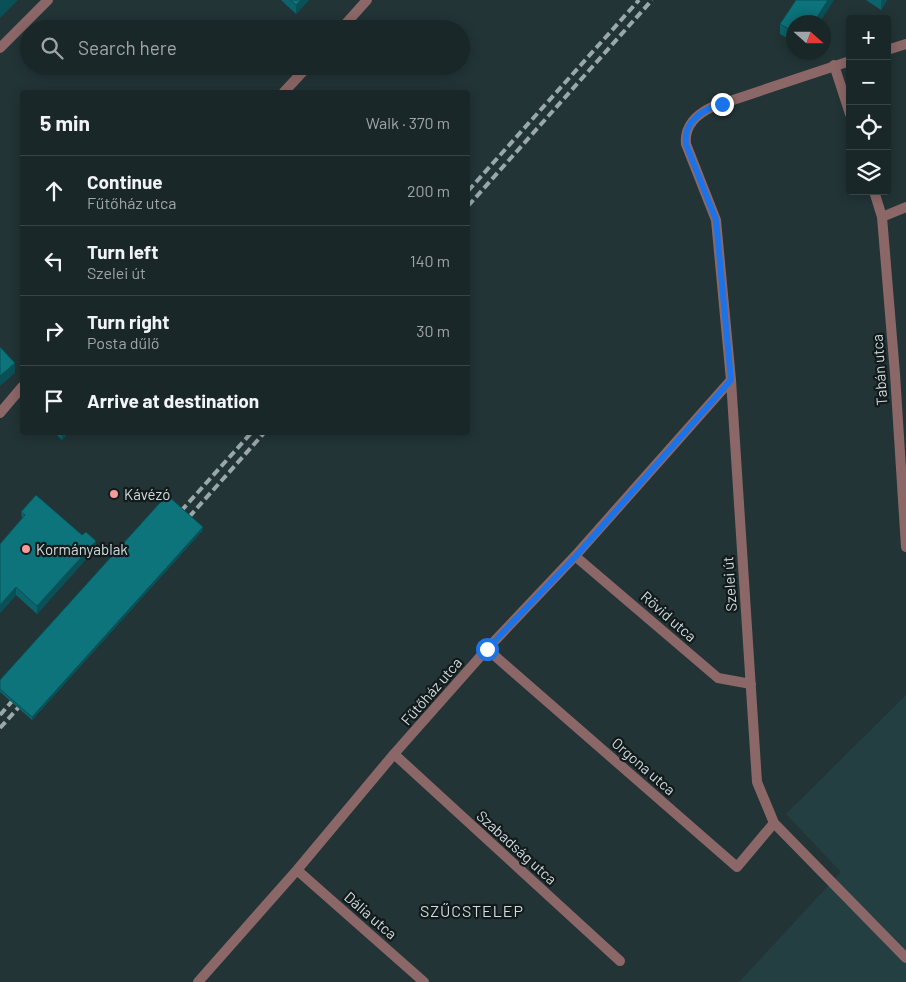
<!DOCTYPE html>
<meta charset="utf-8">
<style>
:root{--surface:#1a2728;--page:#273334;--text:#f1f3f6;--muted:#9fa5a8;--line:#384445}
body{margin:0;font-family:Barlow,sans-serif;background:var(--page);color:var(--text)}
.controls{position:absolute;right:15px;top:15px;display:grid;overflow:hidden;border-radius:5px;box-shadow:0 2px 12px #0003}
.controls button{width:45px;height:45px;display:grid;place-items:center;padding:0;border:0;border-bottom:1px solid var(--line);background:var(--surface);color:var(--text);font:25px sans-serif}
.compass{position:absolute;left:786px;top:15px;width:45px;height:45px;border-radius:50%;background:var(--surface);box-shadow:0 2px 12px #0003;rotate:111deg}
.stop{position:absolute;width:15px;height:15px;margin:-11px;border:4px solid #1a73e8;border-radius:50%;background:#fff}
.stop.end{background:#1a73e8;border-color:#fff;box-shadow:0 1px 5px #0008}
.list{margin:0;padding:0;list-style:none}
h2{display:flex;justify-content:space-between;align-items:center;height:65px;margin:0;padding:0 20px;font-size:21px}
h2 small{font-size:16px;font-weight:400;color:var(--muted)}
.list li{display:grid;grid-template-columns:32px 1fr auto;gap:15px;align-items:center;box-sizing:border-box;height:70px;padding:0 20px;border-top:1px solid var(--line)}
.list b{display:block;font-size:19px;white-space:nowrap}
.list p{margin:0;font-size:16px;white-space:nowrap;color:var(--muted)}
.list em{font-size:16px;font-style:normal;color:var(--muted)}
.icon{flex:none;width:28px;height:28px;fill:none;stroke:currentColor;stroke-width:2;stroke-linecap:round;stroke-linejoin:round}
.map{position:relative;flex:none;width:906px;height:982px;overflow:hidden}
.search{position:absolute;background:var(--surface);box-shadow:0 2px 12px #0003;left:20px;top:20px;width:450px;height:55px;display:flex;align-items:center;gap:12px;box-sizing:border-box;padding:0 18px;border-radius:28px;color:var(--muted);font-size:19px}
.panel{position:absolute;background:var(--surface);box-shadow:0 2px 12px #0003;left:20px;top:90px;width:450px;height:345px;border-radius:5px}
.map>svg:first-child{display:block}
.built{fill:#243f42}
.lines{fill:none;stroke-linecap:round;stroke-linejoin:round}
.street{stroke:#8c6767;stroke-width:10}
.rail{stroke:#9ba8aa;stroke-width:4;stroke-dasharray:8 4;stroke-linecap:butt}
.wall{fill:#0b646b}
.shaded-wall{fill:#095157}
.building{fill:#0d747c;stroke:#095157}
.route{stroke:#1a73e8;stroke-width:6}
.poi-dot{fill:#f59b9c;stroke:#121a1b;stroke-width:2}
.labels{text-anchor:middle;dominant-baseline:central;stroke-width:4.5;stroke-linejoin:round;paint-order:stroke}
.street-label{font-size:15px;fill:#d1dcdd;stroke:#121a1b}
.poi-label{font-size:15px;fill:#d1dcdd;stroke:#121a1b;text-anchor:start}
.neighbourhood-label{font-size:16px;letter-spacing:1px;fill:#d1dcdd;stroke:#121a1b}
</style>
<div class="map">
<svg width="906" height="982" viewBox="0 0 906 982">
<rect width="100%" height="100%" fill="#223436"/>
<path class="built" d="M 906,695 L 906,982 L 739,982 L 841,872 L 786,814 Z"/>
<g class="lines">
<path class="street" d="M 341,29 L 367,0
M 0,48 L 48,0
M 887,50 L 906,44
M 850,61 L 712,107 C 697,114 684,126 686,144 L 716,220 L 731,380 L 757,782 L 774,823 L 906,958
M 834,65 L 850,114
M 284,92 L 308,66
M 874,191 L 882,217 L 895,374 L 906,547
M 882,217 L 906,207
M 0,413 L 22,387
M 575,556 L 718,678 L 751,684
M 487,649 L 737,867 L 774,823
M 394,754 L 620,961
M 297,870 L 424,982
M 198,982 L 297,870 L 394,754 L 487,649 L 575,556 L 731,380"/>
<path class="rail" d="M 468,191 L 639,0
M 468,206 L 652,0
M 173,520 L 252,432
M 181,526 L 265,432
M 0,715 L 20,692
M 0,728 L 28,697"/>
</g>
<path class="wall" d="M 281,0 L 309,0 L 296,14 Z
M 866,0 L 887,0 L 881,10 Z
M 794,22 L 794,42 L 780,34 L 780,24 Z
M 54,432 L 69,432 L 62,440 Z
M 21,512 L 96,548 L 37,614 L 16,595 L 0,613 L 22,519 Z
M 203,530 L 32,720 L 0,692 L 0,680 Z"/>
<path class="shaded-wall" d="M 0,0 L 18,0 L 0,18 Z
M 301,0 L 309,0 L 296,14 L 296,5 Z
M 828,0 L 834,0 L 820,22 L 814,22 Z
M 881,0 L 887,0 L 881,10 Z
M 15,363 L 15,373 L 0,386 L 0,376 Z
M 62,432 L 69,432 L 62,440 Z
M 203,527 L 203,530 L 32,720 L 32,717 Z
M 96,541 L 96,548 L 37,614 L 37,606 Z
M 16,587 L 16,595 L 0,613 L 0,605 Z"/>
<path class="building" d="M 290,0 L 301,0 L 296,5 Z
M 796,0 L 828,0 L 814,22 L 794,22 L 794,32 L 780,24 Z
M 0,347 L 15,363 L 0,376 Z
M 36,495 L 82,535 L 86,532 L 96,541 L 37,606 L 16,587 L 0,605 L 0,544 L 25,515 L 21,512 Z
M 167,495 L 203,527 L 32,717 L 0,689 L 0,680 Z"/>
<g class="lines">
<path class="route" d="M 487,649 L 576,556 L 731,380 L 716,220 L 686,144 C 683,122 703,109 722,104"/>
</g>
<g class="poi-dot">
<circle cx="114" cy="494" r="5"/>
<circle cx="26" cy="549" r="5"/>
</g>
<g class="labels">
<g class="street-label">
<text transform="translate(879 370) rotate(-94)">Tabán utca</text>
<text transform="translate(729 584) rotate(-94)">Szelei út</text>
<text transform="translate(669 616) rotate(41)">Rövid utca</text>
<text transform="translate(431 691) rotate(-49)">Fűtőház utca</text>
<text transform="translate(644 766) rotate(41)">Orgona utca</text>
<text transform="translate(517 847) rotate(42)">Szabadság utca</text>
<text transform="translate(371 915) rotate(41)">Dália utca</text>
</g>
<g class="poi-label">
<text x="124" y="494">Kávézó</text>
<text x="36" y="549">Kormányablak</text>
</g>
<g class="neighbourhood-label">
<text x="472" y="910">SZŰCSTELEP</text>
</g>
</g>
</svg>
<div class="controls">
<button>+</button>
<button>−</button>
<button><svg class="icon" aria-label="locate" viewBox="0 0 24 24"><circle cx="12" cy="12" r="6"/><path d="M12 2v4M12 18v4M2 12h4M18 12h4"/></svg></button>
<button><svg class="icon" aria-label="layers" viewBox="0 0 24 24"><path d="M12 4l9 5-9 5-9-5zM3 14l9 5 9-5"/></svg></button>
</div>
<svg class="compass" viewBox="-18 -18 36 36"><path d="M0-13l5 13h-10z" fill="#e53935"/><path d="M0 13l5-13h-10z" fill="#9fa5a8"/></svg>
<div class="stop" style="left:487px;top:649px"></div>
<div class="stop end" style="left:722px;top:104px"></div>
<div class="search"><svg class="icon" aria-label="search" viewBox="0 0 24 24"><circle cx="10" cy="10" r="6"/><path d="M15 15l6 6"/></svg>Search here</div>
<section class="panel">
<h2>5 min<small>Walk · 370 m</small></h2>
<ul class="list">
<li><svg class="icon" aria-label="ahead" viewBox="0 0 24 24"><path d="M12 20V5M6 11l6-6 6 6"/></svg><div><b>Continue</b><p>Fűtőház utca</p></div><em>200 m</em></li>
<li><svg class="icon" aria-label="left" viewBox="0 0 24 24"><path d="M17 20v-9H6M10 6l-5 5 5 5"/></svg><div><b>Turn left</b><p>Szelei út</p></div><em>140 m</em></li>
<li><svg class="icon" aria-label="right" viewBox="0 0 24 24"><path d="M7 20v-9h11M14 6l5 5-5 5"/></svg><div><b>Turn right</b><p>Posta dűlő</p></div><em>30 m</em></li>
<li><svg class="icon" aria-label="arrive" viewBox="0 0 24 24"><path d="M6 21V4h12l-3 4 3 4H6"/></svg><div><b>Arrive at destination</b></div></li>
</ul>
</section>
</div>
